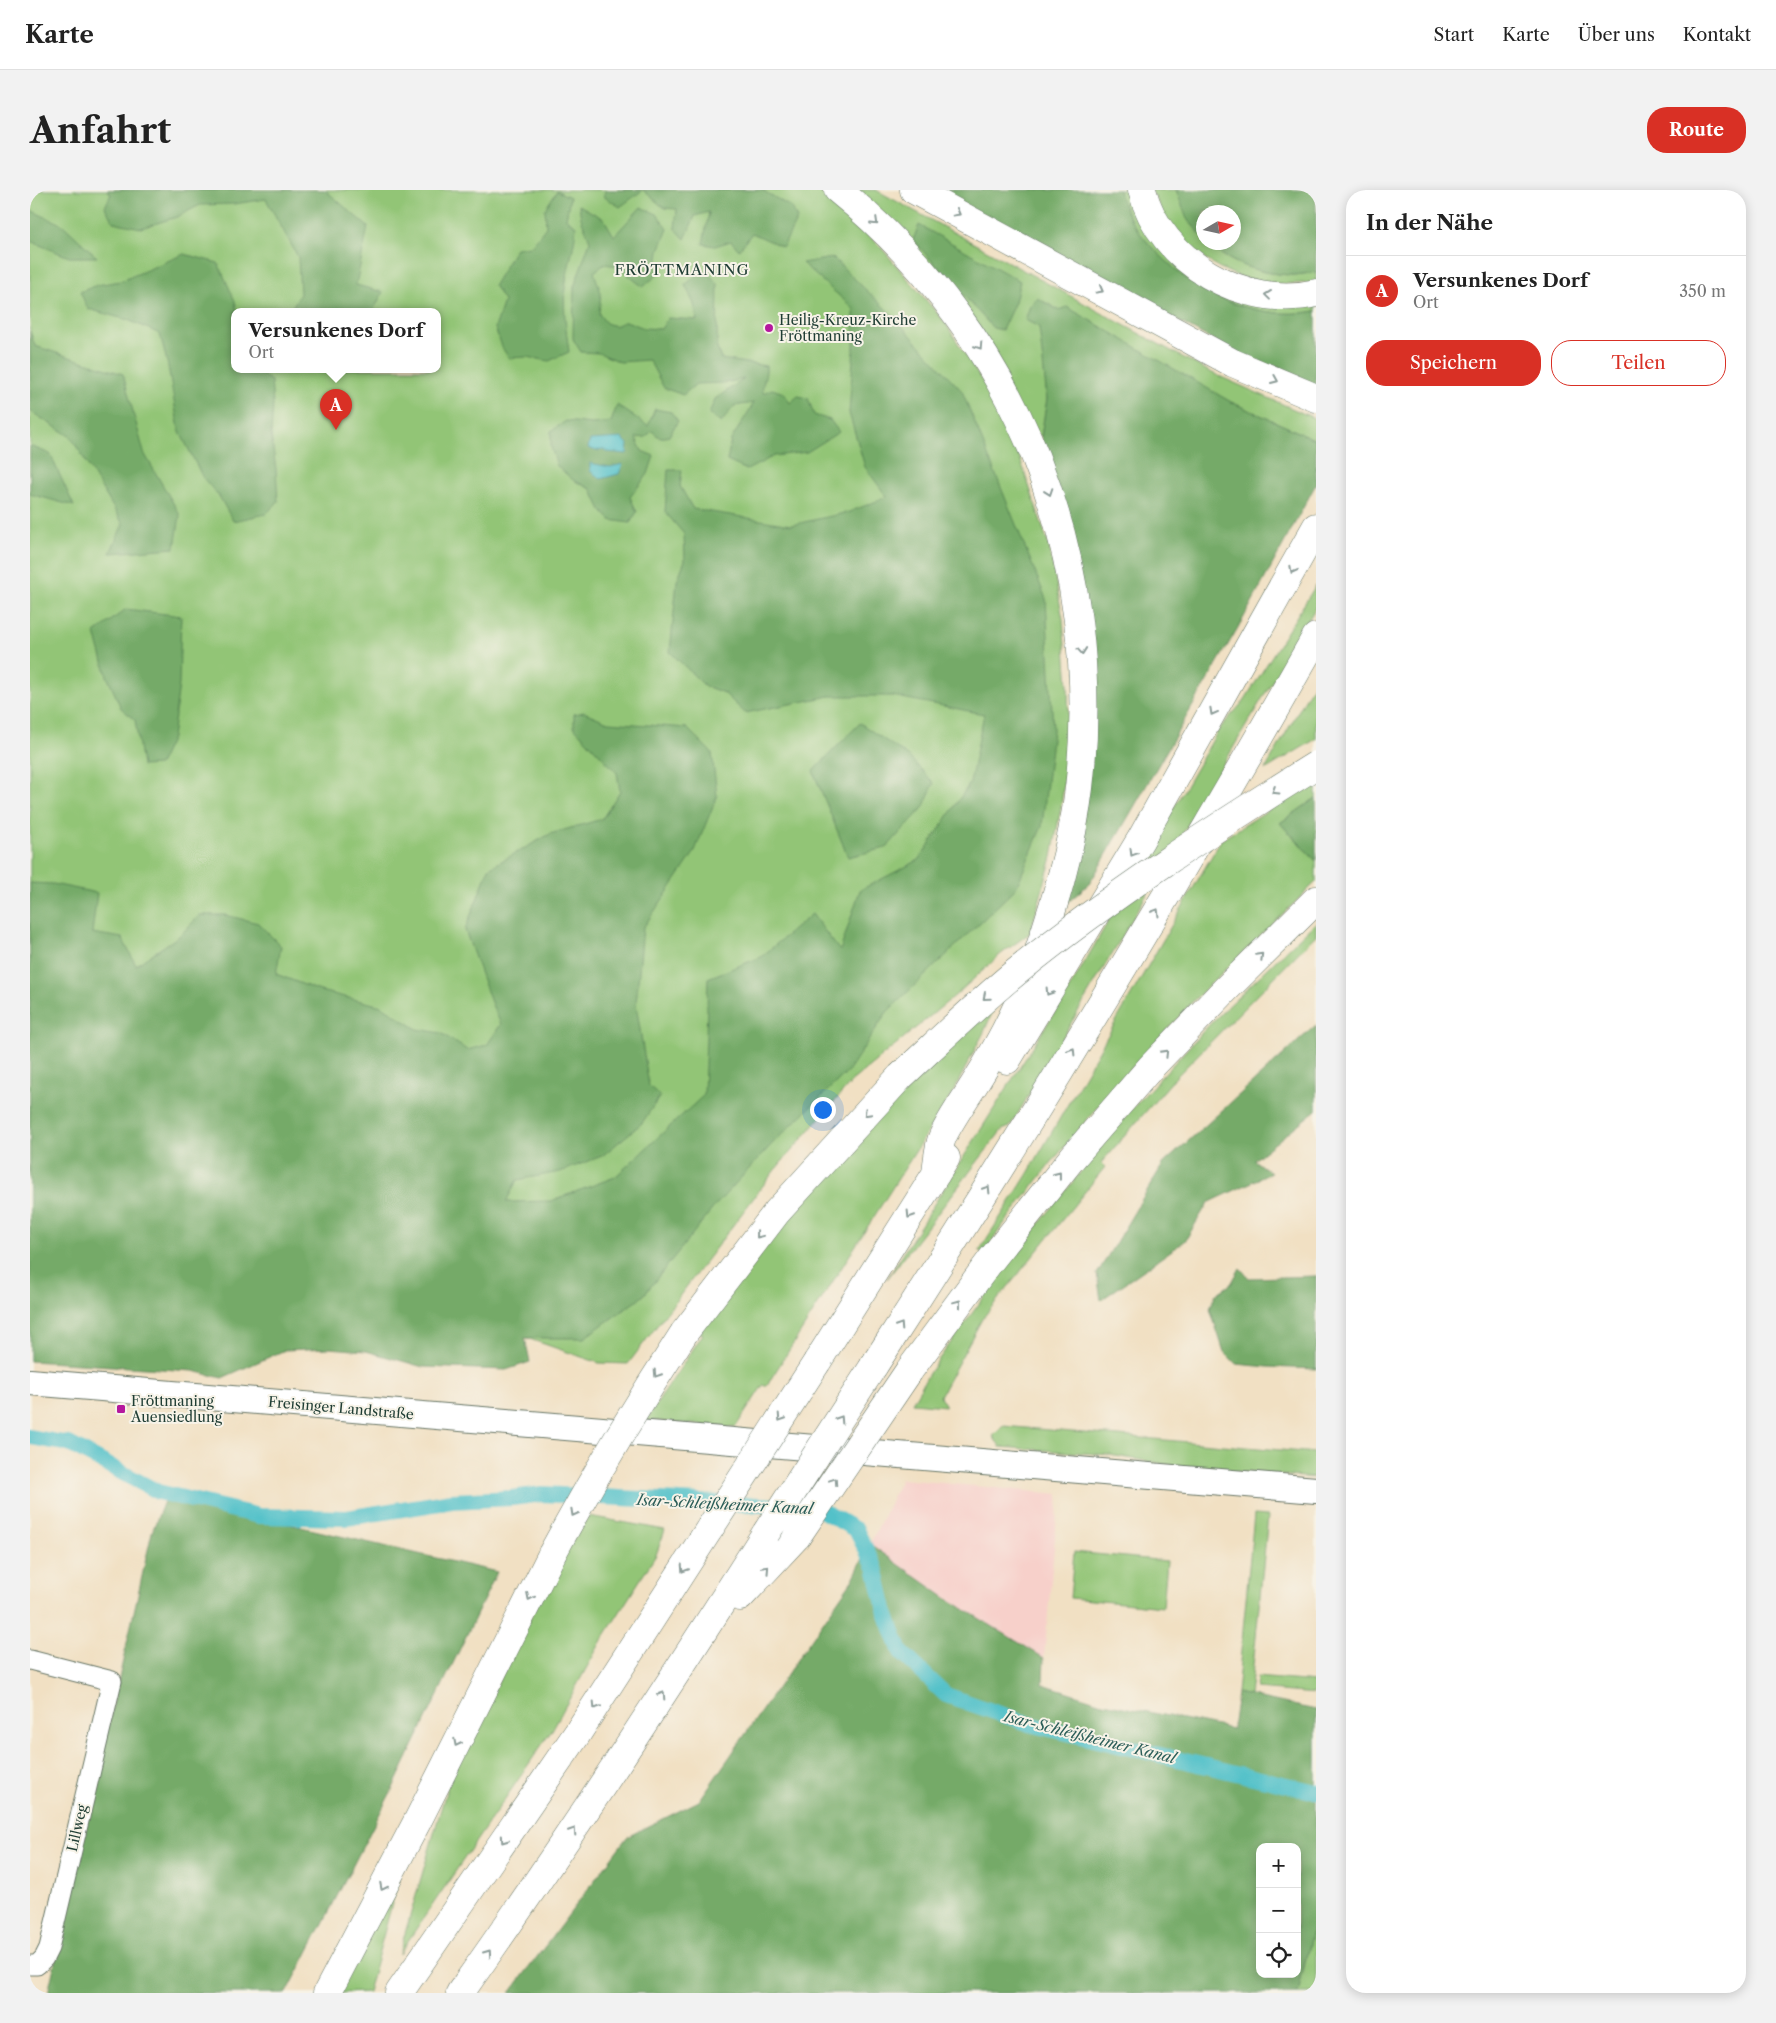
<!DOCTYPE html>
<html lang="de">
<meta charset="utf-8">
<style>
:root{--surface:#fff;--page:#f2f2f2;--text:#222;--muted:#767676;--line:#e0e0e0;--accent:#d93025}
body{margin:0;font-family:"Libre Caslon Text",serif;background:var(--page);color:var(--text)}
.controls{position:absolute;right:15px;bottom:15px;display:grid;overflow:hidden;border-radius:10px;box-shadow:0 2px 12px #0003}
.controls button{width:45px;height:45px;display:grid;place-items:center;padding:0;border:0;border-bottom:1px solid var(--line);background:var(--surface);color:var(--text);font:25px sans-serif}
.compass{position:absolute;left:1166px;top:15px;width:45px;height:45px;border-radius:50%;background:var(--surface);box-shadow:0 2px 12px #0003;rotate:81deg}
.you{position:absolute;left:792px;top:919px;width:18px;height:18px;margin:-12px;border:4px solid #fff;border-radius:50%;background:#1a73e8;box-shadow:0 0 0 8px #1a73e833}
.badge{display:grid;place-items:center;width:32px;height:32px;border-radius:50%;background:var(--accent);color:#fff;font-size:16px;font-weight:700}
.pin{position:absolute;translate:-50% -41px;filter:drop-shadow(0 1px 2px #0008)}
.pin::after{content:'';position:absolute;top:26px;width:18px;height:15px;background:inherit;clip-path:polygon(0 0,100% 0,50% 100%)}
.popup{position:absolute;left:201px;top:118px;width:210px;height:65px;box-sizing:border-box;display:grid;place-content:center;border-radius:10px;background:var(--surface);filter:drop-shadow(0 1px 4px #0005);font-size:16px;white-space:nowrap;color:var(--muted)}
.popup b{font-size:19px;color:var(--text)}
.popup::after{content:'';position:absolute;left:50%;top:100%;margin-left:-10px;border:10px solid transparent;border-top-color:var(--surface)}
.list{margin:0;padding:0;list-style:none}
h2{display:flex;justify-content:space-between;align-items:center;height:65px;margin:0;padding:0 20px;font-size:21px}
h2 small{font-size:16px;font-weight:400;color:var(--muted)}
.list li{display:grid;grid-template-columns:32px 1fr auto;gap:15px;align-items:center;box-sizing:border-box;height:70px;padding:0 20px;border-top:1px solid var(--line)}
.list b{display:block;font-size:19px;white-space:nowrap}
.list p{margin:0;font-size:16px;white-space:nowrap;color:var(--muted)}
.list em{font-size:16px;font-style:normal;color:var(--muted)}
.actions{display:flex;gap:10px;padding:15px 20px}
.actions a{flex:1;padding:11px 0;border:1px solid var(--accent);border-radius:20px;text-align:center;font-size:18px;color:var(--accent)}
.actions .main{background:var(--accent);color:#fff}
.icon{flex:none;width:28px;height:28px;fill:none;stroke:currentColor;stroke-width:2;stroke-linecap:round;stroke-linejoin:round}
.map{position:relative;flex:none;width:1286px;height:1803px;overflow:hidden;border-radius:20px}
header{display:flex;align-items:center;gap:30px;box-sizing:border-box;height:70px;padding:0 25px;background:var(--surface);border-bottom:1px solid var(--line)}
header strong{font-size:24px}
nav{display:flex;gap:28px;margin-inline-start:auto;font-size:18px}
.intro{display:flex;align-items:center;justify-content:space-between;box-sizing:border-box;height:120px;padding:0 30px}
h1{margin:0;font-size:35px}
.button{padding:12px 22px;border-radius:20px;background:var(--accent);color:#fff;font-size:18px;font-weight:700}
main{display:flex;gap:30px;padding:0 30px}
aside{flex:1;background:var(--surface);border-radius:20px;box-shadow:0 2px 12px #0003}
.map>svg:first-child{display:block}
.built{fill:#f7d0ca}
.green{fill:#92c576;stroke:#588155;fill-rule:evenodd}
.forest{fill:#75aa67;stroke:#4a744e;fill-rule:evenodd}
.water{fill:#53c1c9;stroke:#397f7e}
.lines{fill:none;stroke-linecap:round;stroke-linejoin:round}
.canal{stroke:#53c1c9;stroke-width:16}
.minor-casing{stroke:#687666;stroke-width:21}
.secondary-casing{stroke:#687666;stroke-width:28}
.motorway-casing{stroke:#687666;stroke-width:29}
.minor{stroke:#fff;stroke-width:19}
.secondary{stroke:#fff;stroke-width:26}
.motorway{stroke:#fff;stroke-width:28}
.motorway-bridge-casing{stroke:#687666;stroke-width:29;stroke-linecap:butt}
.motorway-bridge{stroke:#fff;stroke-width:28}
.oneway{stroke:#8f9e9a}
.poi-dot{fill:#b5179e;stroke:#f7f3e8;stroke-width:2}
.labels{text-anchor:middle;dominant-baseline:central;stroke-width:4;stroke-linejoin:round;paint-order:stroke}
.poi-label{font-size:14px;fill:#1f3d34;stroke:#f7f3e8;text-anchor:start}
.street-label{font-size:14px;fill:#1f3d34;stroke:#f7f3e8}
.neighbourhood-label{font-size:15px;letter-spacing:1px;fill:#1f3d34;stroke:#f7f3e8}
.water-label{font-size:15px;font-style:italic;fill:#2c5e59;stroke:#f7f3e8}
</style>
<header>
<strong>Karte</strong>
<nav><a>Start</a><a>Karte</a><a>Über uns</a><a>Kontakt</a></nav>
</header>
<div class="intro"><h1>Anfahrt</h1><a class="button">Route</a></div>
<main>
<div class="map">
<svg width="1286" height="1803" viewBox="0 0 1286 1803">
<rect width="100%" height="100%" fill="#f7f3e8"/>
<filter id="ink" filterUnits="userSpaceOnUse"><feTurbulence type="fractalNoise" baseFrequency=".02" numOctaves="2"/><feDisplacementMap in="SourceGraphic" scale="10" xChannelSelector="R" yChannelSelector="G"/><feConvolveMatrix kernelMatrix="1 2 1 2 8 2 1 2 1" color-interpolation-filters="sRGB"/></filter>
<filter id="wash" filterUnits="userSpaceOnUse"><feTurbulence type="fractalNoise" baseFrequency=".0096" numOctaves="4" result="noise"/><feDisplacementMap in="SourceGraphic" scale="20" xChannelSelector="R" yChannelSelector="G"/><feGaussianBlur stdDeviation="1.12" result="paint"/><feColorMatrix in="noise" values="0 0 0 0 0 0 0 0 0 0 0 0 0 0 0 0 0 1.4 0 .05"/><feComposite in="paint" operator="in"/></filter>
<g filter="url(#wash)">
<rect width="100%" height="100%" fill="#f1e0c3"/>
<path class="built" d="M 871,1289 L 1029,1304 L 1014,1468 L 916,1408 L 840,1354 Z"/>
<path class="green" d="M 0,0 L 788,0 L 848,54 L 914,131 L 966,213 L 986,256 L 1019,356 L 1033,429 L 1038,496 L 1039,552 L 1031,617 L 1022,667 L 1000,743 L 971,764 L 927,804 L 824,889 L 744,981 L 598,1174 L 569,1173 L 439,1128 L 0,1084 ZM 205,121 L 407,121 L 407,179 L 205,179 Z
M 818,0 L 846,0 L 1180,182 L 1286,229 L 1286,250 L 1201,212 L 1007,108 L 1017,209 L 1011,247 L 999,235 Z
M 1089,0 L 1102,0 L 1149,74 L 1286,113 L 1286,121 C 1245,129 1195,116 1161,92 C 1150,84 1139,74 1129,64 C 1111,47 1094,25 1089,0 Z
M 1121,0 L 1146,0 L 1158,29 L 1173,47 L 1174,52 L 1179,53 C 1198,75 1233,84 1262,85 C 1270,85 1278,83 1286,82 L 1286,92 C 1226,99 1181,85 1142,37 C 1133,27 1128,12 1121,0 Z
M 1286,395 L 1286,417 L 980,937 L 972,940 L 857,1089 L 1041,796 L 1189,539 L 1214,511 Z
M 1286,490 L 1286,549 L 1235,580 Z
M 1286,590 L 1286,608 L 1250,633 L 1286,671 L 1286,692 L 1165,809 L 1085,896 L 1021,973 L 970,1039 L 954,1064 L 949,1061 L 997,985 L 1191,650 Z
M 1286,732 L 1286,745 L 1145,888 L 1071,973 L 1075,977 L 952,1129 L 910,1206 L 916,1216 L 882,1213 L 901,1180 L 988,1060 L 1099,922 L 1180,834 Z
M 965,816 L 954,842 L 922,904 L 737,1195 L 733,1195 L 705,1238 L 616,1230 L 673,1144 L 667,1141 L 703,1092 L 876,894 Z
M 973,1236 L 1286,1263 L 1286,1288 L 1153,1277 L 1080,1265 L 970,1257 L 963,1246 Z
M 1224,1325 L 1238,1326 L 1220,1506 L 1207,1503 Z
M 559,1326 L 635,1340 L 626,1365 L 572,1450 L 522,1540 L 369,1764 L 420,1588 L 531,1367 Z
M 1044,1362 L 1137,1371 L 1133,1417 L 1040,1408 Z
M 1227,1487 L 1286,1492 L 1286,1504 L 1226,1499 Z
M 369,1688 L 338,1802 L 307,1803 Z
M 1286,1723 L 1286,1803 L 1268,1803 Z"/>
<path class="forest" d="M 77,0 L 295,0 L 338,37 L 326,95 L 353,102 L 343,121 L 260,121 L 270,104 L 268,67 L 236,9 L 204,14 L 170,15 L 147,27 L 111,38 L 83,32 L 75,17 L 81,4 Z
M 576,0 L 613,0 L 590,17 L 573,6 Z
M 613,0 L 732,0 L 761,17 L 767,29 L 753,57 L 722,43 L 709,60 L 701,51 L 685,56 L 673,54 L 679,22 L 665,26 L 655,49 L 645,38 L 647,19 L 634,18 Z
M 906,0 L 1089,0 C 1094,25 1111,47 1129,64 C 1139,74 1150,84 1161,92 C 1195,116 1245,129 1286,121 L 1286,197 L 1220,170 Z
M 1146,0 L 1286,0 L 1286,82 C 1278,83 1270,85 1262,85 C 1233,84 1198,75 1179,53 L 1204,52 L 1204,22 L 1174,22 L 1173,47 L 1157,29 Z
M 527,1 L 540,7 L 536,29 L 546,36 C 545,55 539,72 536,91 C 532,114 536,139 539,162 L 519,171 L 497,167 L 479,168 L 473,159 L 465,138 L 474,111 L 464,95 L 486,58 L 501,56 L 516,37 L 515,19 Z
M 549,15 L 574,29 L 584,46 L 611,17 L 627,24 L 638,39 L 629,60 L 626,86 L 613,97 L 587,76 L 575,74 L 564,82 L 571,103 L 569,124 L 576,133 L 585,136 L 596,131 L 614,138 L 631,139 L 638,128 L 667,130 L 664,114 L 655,95 L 674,79 L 688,94 L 687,158 L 691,169 L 736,176 C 737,187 731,194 733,203 L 742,199 L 754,203 L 760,213 L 768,206 L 778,208 L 784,225 L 800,230 L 809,242 L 777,262 L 744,266 L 717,280 L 697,271 L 701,250 L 724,213 L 704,216 L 691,233 L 679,224 L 685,209 L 714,189 L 693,193 L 666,194 L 653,205 L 634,198 L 619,170 L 590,172 L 569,163 L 551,162 L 543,149 L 544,97 L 560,51 L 551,28 Z
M 0,20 L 33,35 L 67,67 L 39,67 L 0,51 Z
M 889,35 L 990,91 L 985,112 L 972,140 L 963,138 L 883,50 Z
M 154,64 L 188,73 L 205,111 L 207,121 L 205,121 L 205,179 L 225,179 L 241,191 L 243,214 L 241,245 L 246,279 L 248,312 L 236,324 L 203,331 L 189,306 L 173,288 L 149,240 L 138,176 L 130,144 L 98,130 L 58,119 L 50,102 L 67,95 L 91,91 Z
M 803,68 L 862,125 L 932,201 L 1016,409 L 1023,540 L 1012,636 L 986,698 L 857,822 L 819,880 L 742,954 L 684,1017 L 613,1106 L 554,1148 L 495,1148 L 500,1172 L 476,1180 L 393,1177 L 336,1161 L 299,1158 L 255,1160 L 192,1188 L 163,1181 L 0,1171 L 0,693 L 23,694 L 67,703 L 62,743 L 92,748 L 106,775 L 149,746 L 170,725 L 195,725 L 228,733 L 251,756 L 246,784 L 290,801 L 352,816 L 387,839 L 411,843 L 437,860 L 457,855 L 471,834 L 462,815 L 435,740 L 459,678 L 520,644 L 572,629 L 590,601 L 587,583 L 544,537 L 544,524 L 554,522 L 578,532 L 657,538 L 682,563 L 687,606 L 664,663 L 613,738 L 606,814 L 619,896 L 630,906 L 612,933 L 572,966 L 530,982 L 487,990 L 476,1012 L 521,1011 L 585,987 L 674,905 L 678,788 L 731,767 L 782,724 L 810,761 L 830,700 L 889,670 L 940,593 L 954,524 L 862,506 L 800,506 L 715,523 L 694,503 L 675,496 L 640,462 L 647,391 L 655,370 L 654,344 L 635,322 L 638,280 L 652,280 L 650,296 L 663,319 L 761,335 L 819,322 L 857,307 L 835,277 L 819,223 L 824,157 L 824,119 L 772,73 Z
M 1007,108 L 1028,120 L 1037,117 L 1201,212 L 1286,250 L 1286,294 L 1213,429 L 1060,693 L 1029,720 L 1059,561 L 1011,247 L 1017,209 L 1009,137 L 995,130 L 1000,116 Z
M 0,141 L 5,156 L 93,184 L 114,263 L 150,325 L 145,358 L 80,363 L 93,334 L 41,247 L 0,221 Z
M 587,215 L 618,236 L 625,219 L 641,222 L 648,231 L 639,246 L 630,248 L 622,241 L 616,247 L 606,248 L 612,261 L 624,266 L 618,284 L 600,307 L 607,322 L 600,333 L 580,330 L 571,320 L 561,299 L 543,290 L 527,276 L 521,257 L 521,241 L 536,231 L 562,234 L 581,232 Z
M 0,256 L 20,264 L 44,316 L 0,304 Z
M 96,419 L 151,426 L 149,494 L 142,548 L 129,575 L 112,576 L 105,530 L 91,518 L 77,486 L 65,443 Z
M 830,533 L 878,566 L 904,593 L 893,618 L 856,658 L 818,667 L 783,581 Z
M 1286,608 L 1286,671 L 1250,633 Z
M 1286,835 L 1286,920 L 1224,970 L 1241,983 L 1178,1013 L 1155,1051 L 1071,1110 L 1067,1084 L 1133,974 Z
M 1210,1078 L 1219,1088 L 1286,1086 L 1286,1179 L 1238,1177 L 1206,1174 L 1194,1162 L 1180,1119 L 1185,1105 L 1201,1094 Z
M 136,1306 L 467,1382 L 363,1598 L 257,1803 L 18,1803 L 122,1342 Z
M 840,1354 L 916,1408 L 1014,1468 L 1013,1494 L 1069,1512 L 1202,1539 L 1207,1503 L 1286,1520 L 1286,1723 L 1268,1803 L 480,1803 L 597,1647 L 669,1611 L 823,1389 ZM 1230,1657 L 1267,1657 L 1267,1784 L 1230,1784 Z"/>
<path class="water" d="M 592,248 L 598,254 L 597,264 L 577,262 L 573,259 L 566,261 L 558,258 L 560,250 Z
M 560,273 L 580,277 L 593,274 L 589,284 L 571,289 L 560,281 Z"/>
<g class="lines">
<path class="canal" d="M 0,1247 L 39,1254 L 128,1302 L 229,1326 L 317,1328 L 422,1311 L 482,1308 L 512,1304 L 788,1318 L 826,1340 L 845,1377 L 856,1423 L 871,1462 L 916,1505 L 999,1534 L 1286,1602"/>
</g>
</g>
<g filter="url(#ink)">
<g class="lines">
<defs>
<path id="minor" d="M 0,1470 L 82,1491 L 19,1758 L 14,1768 L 7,1775 L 0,1775"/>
<path id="secondary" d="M 0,1192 L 1286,1300"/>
<path id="motorway" d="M 808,0 C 988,146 1075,368 1049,598 C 1042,660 1023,719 1003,778 C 989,817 969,855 947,890 C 938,905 915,937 911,951 C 908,962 907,973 906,984
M 884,0 L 1203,173 L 1286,208
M 1112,0 C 1130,72 1215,120 1286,103
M 977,870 L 1111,649 L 1286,337
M 654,1143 L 747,1022 L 870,887
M 787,1172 L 916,968
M 843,1177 C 998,938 1146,695 1286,447
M 879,1181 L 961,1070 L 1043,967 L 1121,877 L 1195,800 L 1286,710
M 710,1407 L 767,1346
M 297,1803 L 388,1630 L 522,1364
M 369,1803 L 547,1544 L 680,1338
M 430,1803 C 537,1652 637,1499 736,1343"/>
</defs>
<use href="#minor" class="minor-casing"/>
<use href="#secondary" class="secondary-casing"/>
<use href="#motorway" class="motorway-casing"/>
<use href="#minor" class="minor"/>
<use href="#secondary" class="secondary"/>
<use href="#motorway" class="motorway"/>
<defs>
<path id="motorway-bridge" d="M 870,887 C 908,852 945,816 985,783 C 1080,706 1182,640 1286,575
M 680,1338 L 787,1172
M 736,1343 L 843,1177
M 767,1346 L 879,1181
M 522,1364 C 563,1288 607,1215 654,1143"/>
</defs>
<use href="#motorway-bridge" class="motorway-bridge-casing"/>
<use href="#motorway-bridge" class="motorway-bridge"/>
</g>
<defs><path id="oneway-chevron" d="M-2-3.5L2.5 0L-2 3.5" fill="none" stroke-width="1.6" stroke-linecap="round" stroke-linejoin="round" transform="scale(1.25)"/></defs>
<g class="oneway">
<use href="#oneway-chevron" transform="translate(927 23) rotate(29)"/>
<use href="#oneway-chevron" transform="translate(845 32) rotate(44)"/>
<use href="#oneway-chevron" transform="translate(1070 100) rotate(29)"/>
<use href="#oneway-chevron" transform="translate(1238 105) rotate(-173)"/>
<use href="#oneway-chevron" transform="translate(949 156) rotate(57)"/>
<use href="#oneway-chevron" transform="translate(1245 190) rotate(23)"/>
<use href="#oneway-chevron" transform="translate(1019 302) rotate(71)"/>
<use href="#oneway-chevron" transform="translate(1263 380) rotate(118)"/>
<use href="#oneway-chevron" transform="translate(1052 461) rotate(85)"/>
<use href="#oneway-chevron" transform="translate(1183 522) rotate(119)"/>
<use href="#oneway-chevron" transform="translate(1245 601) rotate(148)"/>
<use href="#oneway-chevron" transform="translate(1103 663) rotate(121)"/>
<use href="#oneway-chevron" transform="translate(1126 722) rotate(-59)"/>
<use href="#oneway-chevron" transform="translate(1230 766) rotate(-45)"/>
<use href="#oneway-chevron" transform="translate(1019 802) rotate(122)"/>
<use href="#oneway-chevron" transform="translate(956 807) rotate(139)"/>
<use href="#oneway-chevron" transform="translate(1042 861) rotate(-58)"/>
<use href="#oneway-chevron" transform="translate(1135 863) rotate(-46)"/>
<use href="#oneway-chevron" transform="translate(837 923) rotate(133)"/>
<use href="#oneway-chevron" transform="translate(1028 985) rotate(-52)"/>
<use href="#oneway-chevron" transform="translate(957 999) rotate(-58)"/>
<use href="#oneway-chevron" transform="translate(880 1025) rotate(122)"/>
<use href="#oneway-chevron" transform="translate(729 1045) rotate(128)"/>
<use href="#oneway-chevron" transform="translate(928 1113) rotate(-53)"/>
<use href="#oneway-chevron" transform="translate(870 1136) rotate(-57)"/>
<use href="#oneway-chevron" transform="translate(627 1184) rotate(123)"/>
<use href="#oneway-chevron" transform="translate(751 1228) rotate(123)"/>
<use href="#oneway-chevron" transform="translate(810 1229) rotate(-57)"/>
<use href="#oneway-chevron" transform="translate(804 1291) rotate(-56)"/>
<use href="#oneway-chevron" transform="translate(544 1323) rotate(119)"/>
<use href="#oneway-chevron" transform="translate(654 1379) rotate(123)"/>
<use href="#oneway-chevron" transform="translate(736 1379) rotate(-47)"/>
<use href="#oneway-chevron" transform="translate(500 1407) rotate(116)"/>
<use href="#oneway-chevron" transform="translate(632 1505) rotate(-57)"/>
<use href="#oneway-chevron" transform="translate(566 1516) rotate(123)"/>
<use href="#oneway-chevron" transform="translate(427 1553) rotate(117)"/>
<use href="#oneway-chevron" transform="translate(543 1641) rotate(-57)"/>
<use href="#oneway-chevron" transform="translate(474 1650) rotate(125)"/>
<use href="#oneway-chevron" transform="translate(353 1697) rotate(117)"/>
<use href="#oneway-chevron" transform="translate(458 1763) rotate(-55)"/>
</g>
</g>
<g class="poi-dot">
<circle cx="739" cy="138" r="5"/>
<rect x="86" y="1214" width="10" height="10" rx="2.5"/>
</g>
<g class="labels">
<g class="poi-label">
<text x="749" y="130">Heilig-Kreuz-Kirche<tspan x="749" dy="16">Fröttmaning</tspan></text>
<text x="101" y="1211">Fröttmaning<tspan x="101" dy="16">Auensiedlung</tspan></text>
</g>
<g class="street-label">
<text transform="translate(311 1218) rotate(5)">Freisinger Landstraße</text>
<text transform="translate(47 1638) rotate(-77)">Lillweg</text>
</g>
<g class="neighbourhood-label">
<text x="652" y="79">FRÖTTMANING</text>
</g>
<g class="water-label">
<text transform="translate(695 1314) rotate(3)">Isar-Schleißheimer Kanal</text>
<text transform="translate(1060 1547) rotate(14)">Isar-Schleißheimer Kanal</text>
</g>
</g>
</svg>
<div class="controls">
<button>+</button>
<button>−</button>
<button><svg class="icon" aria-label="locate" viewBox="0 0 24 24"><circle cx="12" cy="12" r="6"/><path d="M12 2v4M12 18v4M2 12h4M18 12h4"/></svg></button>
</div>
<svg class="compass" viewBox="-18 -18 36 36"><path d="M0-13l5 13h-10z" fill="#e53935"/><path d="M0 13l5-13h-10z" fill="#767676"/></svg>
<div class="you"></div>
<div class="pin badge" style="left:306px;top:240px">A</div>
<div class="popup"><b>Versunkenes Dorf</b>Ort</div>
</div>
<aside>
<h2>In der Nähe<small></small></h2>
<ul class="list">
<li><span class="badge">A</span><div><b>Versunkenes Dorf</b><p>Ort</p></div><em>350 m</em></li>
</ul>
<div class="actions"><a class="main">Speichern</a><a>Teilen</a></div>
</aside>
</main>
